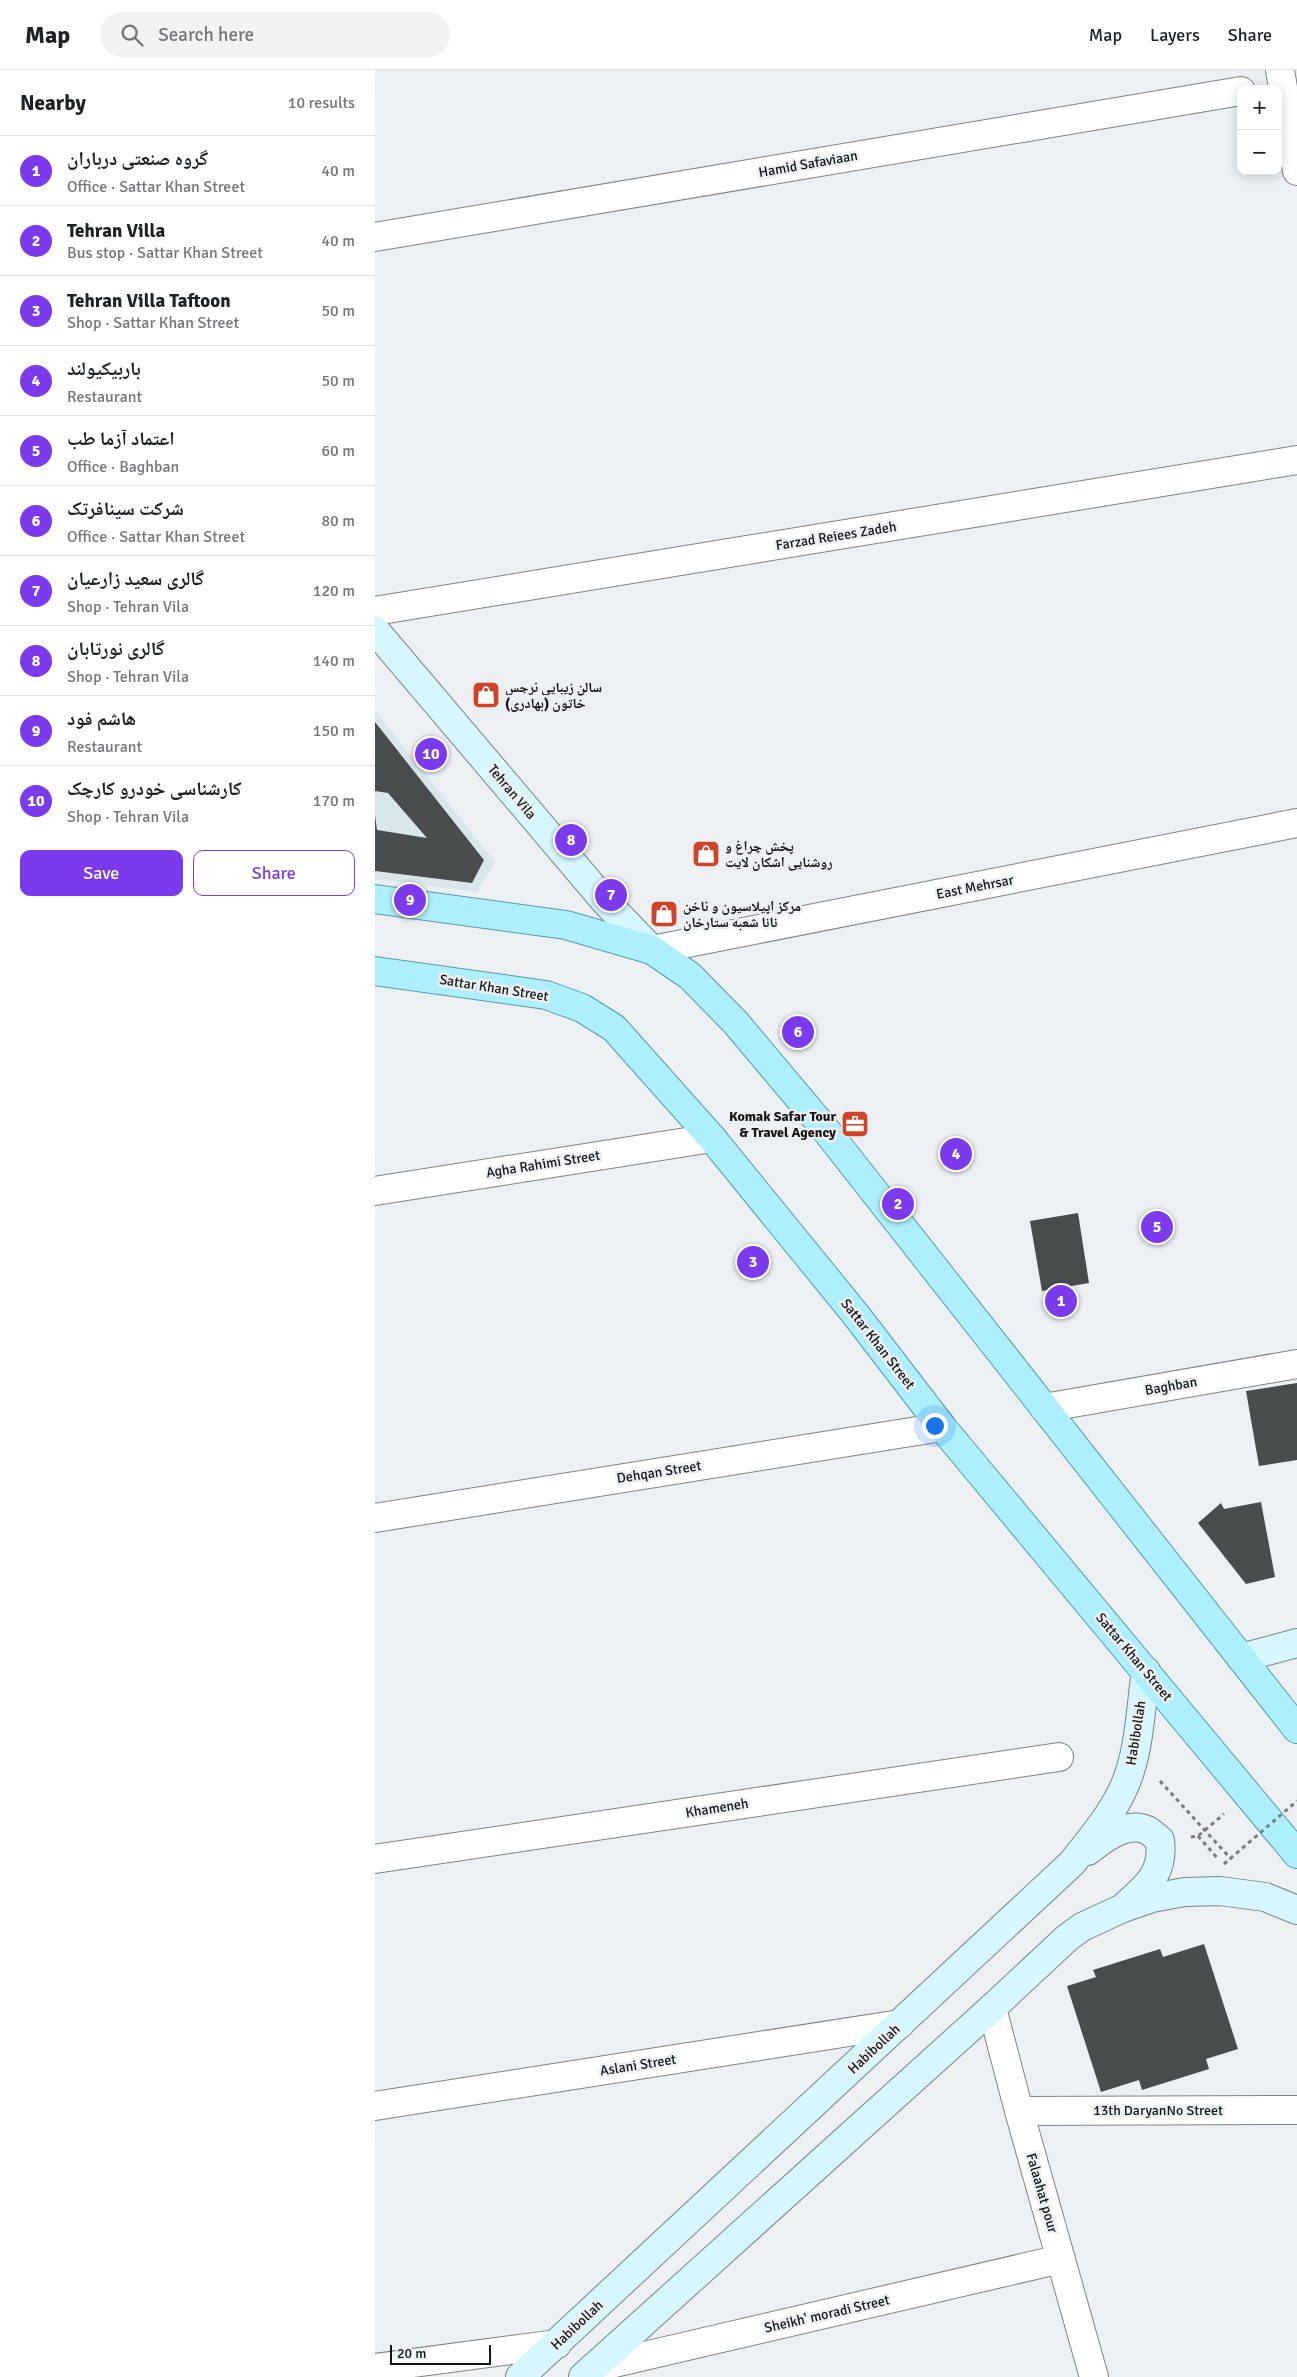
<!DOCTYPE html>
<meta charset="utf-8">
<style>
:root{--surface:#fff;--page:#f2f2f2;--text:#202124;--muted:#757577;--line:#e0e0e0;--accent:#7c3aed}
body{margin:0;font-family:Signika,"Noto Naskh Arabic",sans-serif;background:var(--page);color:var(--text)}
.controls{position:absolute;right:15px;top:15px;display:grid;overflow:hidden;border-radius:10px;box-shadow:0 2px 12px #0003}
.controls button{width:45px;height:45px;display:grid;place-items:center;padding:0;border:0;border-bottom:1px solid var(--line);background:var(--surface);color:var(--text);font:25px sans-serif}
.scale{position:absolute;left:15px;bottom:12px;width:101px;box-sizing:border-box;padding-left:5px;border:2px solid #131414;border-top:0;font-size:14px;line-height:18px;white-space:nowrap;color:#131414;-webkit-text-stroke:4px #ecf0f2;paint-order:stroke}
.you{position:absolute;left:559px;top:1355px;width:18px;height:18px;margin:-12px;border:4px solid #fff;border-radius:50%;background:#1a73e8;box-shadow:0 0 0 8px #1a73e833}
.badge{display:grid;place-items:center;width:32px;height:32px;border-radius:50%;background:var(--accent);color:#fff;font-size:16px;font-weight:700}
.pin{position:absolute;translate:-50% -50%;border:2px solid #fff;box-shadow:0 1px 5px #0006}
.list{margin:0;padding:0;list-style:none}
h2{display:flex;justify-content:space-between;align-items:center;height:65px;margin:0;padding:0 20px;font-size:21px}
h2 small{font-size:16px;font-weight:400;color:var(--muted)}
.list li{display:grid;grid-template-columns:32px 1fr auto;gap:15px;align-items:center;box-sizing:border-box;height:70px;padding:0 20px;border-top:1px solid var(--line)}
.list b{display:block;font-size:19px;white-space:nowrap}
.list p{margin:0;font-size:16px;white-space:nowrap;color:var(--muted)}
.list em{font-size:16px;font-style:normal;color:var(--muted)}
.actions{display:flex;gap:10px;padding:15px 20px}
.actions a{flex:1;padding:11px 0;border:1px solid var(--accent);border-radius:10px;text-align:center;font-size:18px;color:var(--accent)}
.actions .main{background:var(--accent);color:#fff}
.icon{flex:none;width:28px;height:28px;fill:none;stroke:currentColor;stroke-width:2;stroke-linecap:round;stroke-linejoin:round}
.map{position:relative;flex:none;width:922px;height:2307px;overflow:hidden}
header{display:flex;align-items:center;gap:30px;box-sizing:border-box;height:70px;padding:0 25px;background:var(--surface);border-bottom:1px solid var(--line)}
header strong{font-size:24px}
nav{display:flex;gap:28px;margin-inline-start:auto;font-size:18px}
.search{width:350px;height:45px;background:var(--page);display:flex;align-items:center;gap:12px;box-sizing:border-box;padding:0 18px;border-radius:28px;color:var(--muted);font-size:19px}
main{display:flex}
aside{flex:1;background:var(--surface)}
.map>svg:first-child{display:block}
.built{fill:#d9e7ea}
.building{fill:#494c4d}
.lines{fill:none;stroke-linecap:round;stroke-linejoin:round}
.street-casing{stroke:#7e8383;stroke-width:30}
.secondary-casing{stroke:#7e8383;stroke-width:30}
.primary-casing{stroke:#549cab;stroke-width:30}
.path{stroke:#7a7c7d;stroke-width:3;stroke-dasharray:4 4;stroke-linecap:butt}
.street{stroke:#fff;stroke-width:28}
.secondary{stroke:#d6f7fe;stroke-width:28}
.primary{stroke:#adeffd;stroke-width:28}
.path-bridge{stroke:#7a7c7d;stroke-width:3;stroke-dasharray:4 4;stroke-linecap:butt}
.labels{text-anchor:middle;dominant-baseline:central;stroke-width:5;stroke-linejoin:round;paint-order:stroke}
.street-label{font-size:14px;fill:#131414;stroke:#ecf0f2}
.poi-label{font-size:14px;font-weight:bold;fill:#131414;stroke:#ecf0f2;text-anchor:start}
</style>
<header>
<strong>Map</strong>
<div class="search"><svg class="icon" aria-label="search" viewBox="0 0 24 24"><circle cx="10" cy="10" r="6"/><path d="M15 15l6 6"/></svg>Search here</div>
<nav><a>Map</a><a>Layers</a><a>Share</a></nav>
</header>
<main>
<aside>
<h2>Nearby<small>10 results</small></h2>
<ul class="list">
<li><span class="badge">1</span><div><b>گروه صنعتی درباران</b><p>Office · Sattar Khan Street</p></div><em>40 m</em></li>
<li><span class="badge">2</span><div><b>Tehran Villa</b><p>Bus stop · Sattar Khan Street</p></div><em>40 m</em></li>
<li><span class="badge">3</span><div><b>Tehran Villa Taftoon</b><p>Shop · Sattar Khan Street</p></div><em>50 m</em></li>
<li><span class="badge">4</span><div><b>باربیکیولند</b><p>Restaurant</p></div><em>50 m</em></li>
<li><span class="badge">5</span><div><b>اعتماد آزما طب</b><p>Office · Baghban</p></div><em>60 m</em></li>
<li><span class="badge">6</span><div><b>شرکت سینافرتک</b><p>Office · Sattar Khan Street</p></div><em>80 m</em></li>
<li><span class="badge">7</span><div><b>گالری سعید زارعیان</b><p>Shop · Tehran Vila</p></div><em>120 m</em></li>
<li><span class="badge">8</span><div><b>گالری نورتابان</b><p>Shop · Tehran Vila</p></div><em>140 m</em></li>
<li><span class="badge">9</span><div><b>هاشم فود</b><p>Restaurant</p></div><em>150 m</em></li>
<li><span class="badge">10</span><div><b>کارشناسی خودرو کارچک</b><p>Shop · Tehran Vila</p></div><em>170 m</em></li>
</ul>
<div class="actions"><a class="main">Save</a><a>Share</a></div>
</aside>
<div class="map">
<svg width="922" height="2307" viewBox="0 0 922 2307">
<rect width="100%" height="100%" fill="#ecf0f2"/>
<path class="built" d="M 0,640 L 120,792 L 102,822 L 0,809 Z"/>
<path class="building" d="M 0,652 L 109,790 L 97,813 L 0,801 L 0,745 L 2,760 L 52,768 L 13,723 L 0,721 Z
M 703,1143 L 714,1213 L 667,1221 L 655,1151 Z
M 922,1313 L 922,1390 L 884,1396 L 871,1321 Z
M 886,1432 L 900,1507 L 871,1514 L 823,1453 L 846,1433 L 849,1439 Z
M 829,1874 L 863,1979 L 831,1989 L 834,1999 L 767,2020 L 764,2010 L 726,2022 L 692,1916 L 721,1907 L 718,1900 L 785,1879 L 788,1887 Z"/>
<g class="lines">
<defs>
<path id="street" d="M 905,0 L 922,101
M 0,167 L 866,21
M 0,541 L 922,390
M 277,880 L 922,753
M 0,1121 L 337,1068
M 669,1338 L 922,1294
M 0,1448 L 567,1357
M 0,1789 L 684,1687
M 617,1938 L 644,2041 L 719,2307
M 0,2036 L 525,1954
M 644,2041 L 922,2040
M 0,2298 L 182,2274
M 218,2298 L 686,2189"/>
<path id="secondary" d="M 0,560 L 228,829 L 277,880
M 866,1588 L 922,1573
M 713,1781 C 728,1769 751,1751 772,1760 C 776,1762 781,1767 785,1770 C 789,1803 773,1815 751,1835
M 145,2307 L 697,1793 C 719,1765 745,1735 755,1701 C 765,1670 766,1634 771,1601
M 208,2307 L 617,1938 L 692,1868 L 707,1857 L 748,1838 L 777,1828 L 810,1822 L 845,1821 L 890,1827 L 922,1840"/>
<path id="primary" d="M 0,829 L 191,855 L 277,880 L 315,906 L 361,953 L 450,1059 L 922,1659
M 0,901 L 171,925 L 207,938 L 239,958 L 337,1068 L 481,1245 L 567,1357 L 922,1784"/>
</defs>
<use href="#street" class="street-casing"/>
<use href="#secondary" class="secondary-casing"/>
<use href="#primary" class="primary-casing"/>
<path class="path" d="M 785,1711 L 856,1789
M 823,1766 L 844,1790
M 816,1767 L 823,1766 L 849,1744"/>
<use href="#street" class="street"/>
<use href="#secondary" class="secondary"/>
<use href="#primary" class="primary"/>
<path class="path-bridge" d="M 849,1794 L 922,1731"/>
</g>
<defs>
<symbol id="shop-square" viewBox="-11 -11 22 22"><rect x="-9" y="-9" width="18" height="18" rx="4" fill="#cf4429" stroke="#ecf0f2"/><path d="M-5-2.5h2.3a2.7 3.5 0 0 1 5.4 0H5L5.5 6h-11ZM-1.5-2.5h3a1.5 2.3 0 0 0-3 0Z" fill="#fff"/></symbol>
<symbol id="office-square" viewBox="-11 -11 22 22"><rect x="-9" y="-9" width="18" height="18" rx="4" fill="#cf4429" stroke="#ecf0f2"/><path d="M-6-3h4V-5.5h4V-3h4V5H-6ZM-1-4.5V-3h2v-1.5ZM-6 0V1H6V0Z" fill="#fff"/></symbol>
</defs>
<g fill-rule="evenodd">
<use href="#shop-square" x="95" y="609" width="32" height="32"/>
<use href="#shop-square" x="315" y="768" width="32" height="32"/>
<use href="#shop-square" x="273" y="828" width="32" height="32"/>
<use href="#office-square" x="464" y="1038" width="32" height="32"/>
</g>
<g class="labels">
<g class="street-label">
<text transform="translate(433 94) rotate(-10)">Hamid Safaviaan</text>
<text transform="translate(461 466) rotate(-9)">Farzad Reiees Zadeh</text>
<text transform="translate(137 722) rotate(50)">Tehran Vila</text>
<text transform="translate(600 817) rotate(-11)">East Mehrsar</text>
<text transform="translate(119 918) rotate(9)">Sattar Khan Street</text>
<text transform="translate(168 1094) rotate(-9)">Agha Rahimi Street</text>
<text transform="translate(503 1274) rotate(52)">Sattar Khan Street</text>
<text transform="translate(796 1316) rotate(-10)">Baghban</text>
<text transform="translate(284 1402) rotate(-9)">Dehqan Street</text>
<text transform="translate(759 1587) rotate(50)">Sattar Khan Street</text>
<text transform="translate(761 1663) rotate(-81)">Habibollah</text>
<text transform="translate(342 1738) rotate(-9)">Khameneh</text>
<text transform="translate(499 1979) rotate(-43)">Habibollah</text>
<text transform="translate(263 1995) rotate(-9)">Aslani Street</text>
<text x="783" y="2040">13th DaryanNo Street</text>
<text transform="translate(667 2123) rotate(74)">Falaahat pour</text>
<text transform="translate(452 2244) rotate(-13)">Sheikh' moradi Street</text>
<text transform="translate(202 2255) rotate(-43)">Habibollah</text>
</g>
<g class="poi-label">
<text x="130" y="617">سالن زیبایی نرجس<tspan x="130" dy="16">خاتون (بهادری)</tspan></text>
<text x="350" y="776">پخش چراغ و<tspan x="350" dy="16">روشنایی اشکان لایت</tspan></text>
<text x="308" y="836">مرکز اپیلاسیون و ناخن<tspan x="308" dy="16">نانا شعبه ستارخان</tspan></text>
<text x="461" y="1046" text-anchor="end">Komak Safar Tour<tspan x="461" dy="16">&amp; Travel Agency</tspan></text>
</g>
</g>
</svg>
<div class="controls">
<button>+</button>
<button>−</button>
</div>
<div class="scale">20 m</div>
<div class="you"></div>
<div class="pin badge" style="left:686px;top:1231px">1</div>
<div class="pin badge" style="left:523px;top:1134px">2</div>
<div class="pin badge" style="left:378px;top:1192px">3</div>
<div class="pin badge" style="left:581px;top:1084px">4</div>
<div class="pin badge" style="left:782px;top:1157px">5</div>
<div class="pin badge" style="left:423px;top:962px">6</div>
<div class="pin badge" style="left:236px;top:825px">7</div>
<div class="pin badge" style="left:196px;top:770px">8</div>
<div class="pin badge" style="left:35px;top:830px">9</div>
<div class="pin badge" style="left:56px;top:684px">10</div>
</div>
</main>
